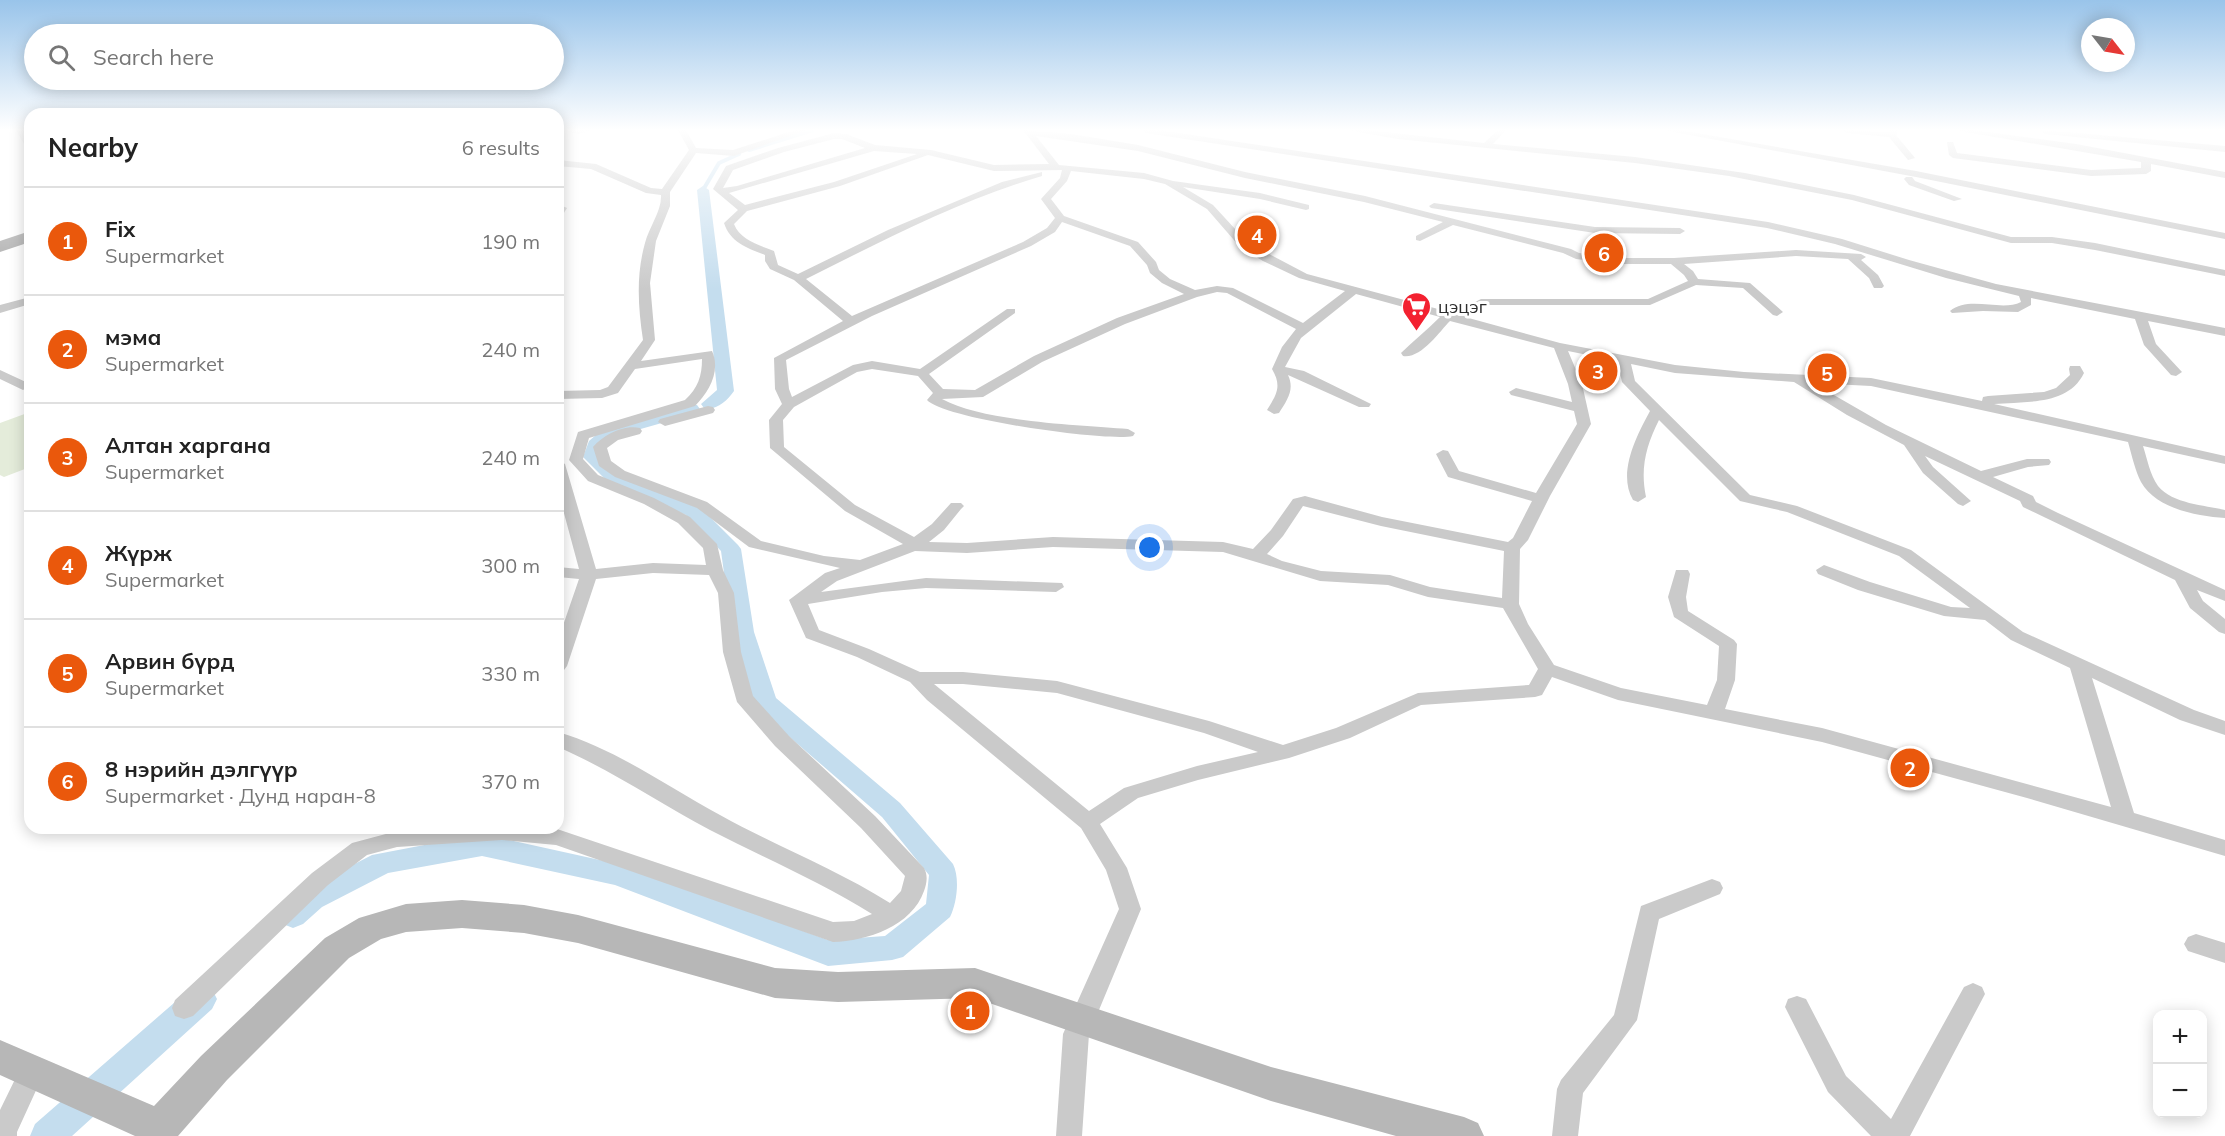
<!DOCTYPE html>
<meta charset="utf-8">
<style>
:root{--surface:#fff;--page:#f2f2f2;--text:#222;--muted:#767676;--line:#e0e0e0;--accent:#ea580c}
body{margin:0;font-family:Mulish,sans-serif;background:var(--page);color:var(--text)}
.controls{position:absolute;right:18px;bottom:18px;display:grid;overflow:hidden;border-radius:12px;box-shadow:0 3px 15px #0003}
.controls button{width:54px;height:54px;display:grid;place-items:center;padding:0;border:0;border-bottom:2px solid var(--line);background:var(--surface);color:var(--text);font:30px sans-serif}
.compass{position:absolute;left:2081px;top:18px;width:54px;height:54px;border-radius:50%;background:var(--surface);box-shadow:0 3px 15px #0003;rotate:121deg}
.you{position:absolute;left:1150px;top:548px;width:21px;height:21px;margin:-15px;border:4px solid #fff;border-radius:50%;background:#1a73e8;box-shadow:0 0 0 9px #1a73e833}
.badge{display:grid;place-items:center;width:39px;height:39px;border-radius:50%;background:var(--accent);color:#fff;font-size:20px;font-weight:700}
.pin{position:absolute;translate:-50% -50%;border:3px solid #fff;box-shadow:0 2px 6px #0006}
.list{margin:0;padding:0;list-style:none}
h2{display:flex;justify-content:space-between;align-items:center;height:78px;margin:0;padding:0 24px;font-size:26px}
h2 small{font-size:20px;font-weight:400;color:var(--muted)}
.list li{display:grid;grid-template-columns:39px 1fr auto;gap:18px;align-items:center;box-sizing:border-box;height:108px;padding:0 24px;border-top:2px solid var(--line)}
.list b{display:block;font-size:22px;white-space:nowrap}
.list p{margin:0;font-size:20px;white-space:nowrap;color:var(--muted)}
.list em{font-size:20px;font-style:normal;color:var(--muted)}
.icon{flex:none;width:33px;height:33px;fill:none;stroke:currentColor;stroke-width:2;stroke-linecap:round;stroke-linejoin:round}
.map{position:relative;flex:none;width:2225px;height:1136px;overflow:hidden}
.search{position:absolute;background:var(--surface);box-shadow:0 3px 15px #0003;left:24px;top:24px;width:540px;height:66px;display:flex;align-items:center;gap:15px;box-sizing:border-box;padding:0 21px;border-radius:33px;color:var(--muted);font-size:22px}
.panel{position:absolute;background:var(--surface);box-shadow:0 3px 15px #0003;left:24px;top:108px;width:540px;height:726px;border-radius:18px}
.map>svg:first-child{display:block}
.green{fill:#e4ecda}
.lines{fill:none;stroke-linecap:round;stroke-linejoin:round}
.stream{stroke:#c4ddee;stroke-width:4}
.canal{fill:#c4ddee;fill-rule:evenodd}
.street{fill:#cacaca;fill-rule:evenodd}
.secondary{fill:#b7b7b7;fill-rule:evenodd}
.primary{fill:#a5a5a5;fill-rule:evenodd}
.labels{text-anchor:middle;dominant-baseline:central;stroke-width:6;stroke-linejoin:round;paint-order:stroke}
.far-poi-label{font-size:18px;fill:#2d2d2d;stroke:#fff;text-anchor:start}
</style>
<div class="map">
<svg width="2225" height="1136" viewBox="0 0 2225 1136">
<rect width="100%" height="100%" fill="#fff"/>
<path class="green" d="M 30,412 L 30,467 L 4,477 L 0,475 L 0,423 Z"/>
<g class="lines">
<path class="stream" d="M 749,150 L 813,130
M 703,190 L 719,163 L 739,154"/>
<path class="canal" d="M 703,186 L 709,190 L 734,391 C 727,401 716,411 704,408 L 701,404 L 717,390 L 697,190 Z
M 691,404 L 697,405 L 700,409 L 697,413 L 616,436 L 604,447 L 601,456 L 619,471 L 700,507 L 738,545 L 741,549 L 754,632 L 776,698 L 900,803 L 953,864 C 960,878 957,903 950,917 L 903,957 L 892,960 L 828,966 L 615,885 L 482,856 L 388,873 L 322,907 L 303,924 L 293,928 L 283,924 L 278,916 L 283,908 L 302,891 L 372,855 L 482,834 L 618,864 L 828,940 L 885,936 L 926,904 L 929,875 L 882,817 L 756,708 L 753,702 L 732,632 L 721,551 L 686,515 L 605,479 L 583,457 L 589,441 L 604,428 Z
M 201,985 L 212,989 L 217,999 L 212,1009 L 72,1136 L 30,1136 L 35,1124 L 190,989 Z"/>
<path class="street" d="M 16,130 L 24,130 L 30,140 L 30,150 L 27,149 Z
M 564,130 L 592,130 L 578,134 Z
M 678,130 L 686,130 L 696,148 L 733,150 L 795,130 L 806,130 L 734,156 L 696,153 L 670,192 L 670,206 L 656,241 L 650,283 L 655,340 L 641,361 L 712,351 C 721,371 709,392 695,406 L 589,438 L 583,459 L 598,475 L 654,498 L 690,517 L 717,544 L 723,570 L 734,593 L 741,652 L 753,696 L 789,736 L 875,816 L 924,868 C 928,875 927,883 924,891 C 912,926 867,941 833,942 L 556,845 L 502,840 L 397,847 L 367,855 L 328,885 L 193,1016 L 184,1019 L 175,1016 L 172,1008 L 175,1000 L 312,873 L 352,843 L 397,831 L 439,828 L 557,829 L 833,922 L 854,921 L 872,914 C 821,882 764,858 710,830 C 659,803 611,770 558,747 L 558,732 C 616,749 668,787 720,815 C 776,846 836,869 890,903 L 901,891 L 905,876 L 861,828 L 775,746 L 737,702 L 723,652 L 718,593 L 709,575 L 653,573 L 596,579 L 567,666 L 564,670 L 558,672 L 558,640 L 579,579 L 558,577 L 558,567 L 579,569 L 558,491 L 558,460 L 565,464 L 596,569 L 653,563 L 706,565 L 703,548 L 678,523 L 644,504 L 588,481 L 569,460 L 578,432 L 685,400 C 698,388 702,376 702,359 L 635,369 L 618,393 L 602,398 L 558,399 L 558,391 L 600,390 L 608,387 L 643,340 C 638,307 636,275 645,243 C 649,227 662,211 661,195 L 646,193 L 591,169 L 558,166 L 558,160 L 596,164 L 651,188 L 662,189 L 689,150 Z
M 1023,130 L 1071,134 L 1138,145 L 1245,172 L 1365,196 L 1571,249 L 1579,253 L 1618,258 L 1674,258 L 1796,250 L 1861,254 L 1866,257 L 1861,260 L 1878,275 L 1884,286 L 1882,288 L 1874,288 L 1869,278 L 1848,259 L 1796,256 L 1684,264 L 1693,271 L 1698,279 L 1750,283 L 1783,312 L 1777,316 L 1773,315 L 1743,288 L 1696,285 L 1650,305 L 1483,305 L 1465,317 L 1560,343 L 1675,365 L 1744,372 L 1871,378 L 1982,401 L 1983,397 L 1988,396 L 2044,392 L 2056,388 L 2070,375 L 2069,369 L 2070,366 L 2080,366 L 2084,373 C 2068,406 2026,401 1994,404 L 2225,456 L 2225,464 L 2143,446 C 2147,458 2150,475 2158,486 C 2173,504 2204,505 2225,510 L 2225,518 C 2197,516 2156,509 2141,482 C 2135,470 2132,456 2128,442 L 1871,386 L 1813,383 L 1886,425 L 1981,471 L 2027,459 L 2049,459 L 2051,462 L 2049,465 L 2028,467 L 1993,477 L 2033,496 L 2036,502 L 2058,513 L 2225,590 L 2225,601 L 2197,590 L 2203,601 L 2225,619 L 2225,634 L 2219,632 L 2190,608 L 2175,580 L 2023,507 L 2020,501 L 1925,456 L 1933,467 L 1971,501 L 1963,506 L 1958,504 L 1923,473 L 1904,445 L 1847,415 L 1794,382 L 1675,373 L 1631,364 L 1635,381 L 1750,495 L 1797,506 L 1911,550 L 2023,632 L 2194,710 L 2225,721 L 2225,735 L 2180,720 L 2092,678 L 2134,813 L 2225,840 L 2225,856 L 2027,798 L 1822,742 L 1618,700 L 1552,677 L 1542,695 L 1535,697 L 1421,705 L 1350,738 L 1289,758 L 1198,780 L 1138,798 L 1100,824 L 1127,868 L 1141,909 L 1089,1034 L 1082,1136 L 1056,1136 L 1063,1034 L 1119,909 L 1106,870 L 1081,828 L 927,700 L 910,682 L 857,657 L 806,638 L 789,600 L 825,573 L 840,568 L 749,547 L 697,508 L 615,477 L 599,466 L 593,447 C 603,435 624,424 640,428 L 642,431 L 640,434 L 618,440 L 607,448 L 611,461 L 625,471 L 707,502 L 761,541 L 824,556 L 860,560 L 903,544 L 845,511 L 770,448 L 769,420 L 782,404 L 775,389 L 774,358 L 843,321 L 794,280 L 770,269 L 765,261 L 765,255 C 747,248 730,242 724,223 L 738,210 L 713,189 L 726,166 L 778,148 L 834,133 L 846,134 L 875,145 L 931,150 L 994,165 L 1049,164 ZM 1036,136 L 1138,151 L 1245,178 L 1364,202 L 1443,222 L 1416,236 L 1416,240 L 1420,241 L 1453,225 L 1563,253 L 1576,259 L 1618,264 L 1671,264 L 1684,275 L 1688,281 L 1648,299 L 1481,299 L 1453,313 L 1307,274 L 1248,243 L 1213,205 L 1183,187 L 1260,199 L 1306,210 L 1309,209 L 1309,205 L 1260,193 L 1173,181 L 1144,173 L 1059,165 ZM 834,139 L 842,139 L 865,148 L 737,186 L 723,188 L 733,170 L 784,152 ZM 874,151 L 917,154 L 834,182 L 745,205 L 729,193 ZM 928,155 L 994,171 L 1062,170 L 1060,178 L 1041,199 L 1055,218 L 1047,228 L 1023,242 L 852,316 L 806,279 C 882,241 960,200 1042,176 L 1042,172 L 1002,182 L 888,230 L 798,274 L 778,265 L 774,251 C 759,245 740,240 734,224 L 747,211 L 840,186 ZM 1071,171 L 1144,179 L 1165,184 L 1207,209 L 1240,247 L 1263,261 L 1299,278 L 1345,291 L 1303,323 L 1233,288 L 1217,286 L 1195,290 L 1170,279 L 1159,270 L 1156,262 L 1138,242 L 1064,216 L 1051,199 L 1067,181 ZM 1062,222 L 1130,246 L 1147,265 L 1150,273 L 1162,283 L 1184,294 L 1117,318 L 1034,356 L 975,390 L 943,389 L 929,374 L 1015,313 L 1015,309 L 1007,309 L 920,369 L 872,361 L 853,365 L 792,397 L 789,389 L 786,360 L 872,316 L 1031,246 L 1055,232 ZM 1217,292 L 1227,293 L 1296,329 L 1282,347 L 1272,369 C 1282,386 1277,394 1267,410 L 1274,414 L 1279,413 C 1287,400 1295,390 1288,375 L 1359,407 L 1369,407 L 1371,404 L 1304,371 L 1285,367 L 1301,338 L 1356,294 L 1440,317 C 1427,330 1413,341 1401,353 L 1403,356 C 1421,359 1439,332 1450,321 L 1554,348 L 1568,384 L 1572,402 L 1516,388 L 1509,392 L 1511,395 L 1574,411 L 1577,424 L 1536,493 L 1459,471 L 1448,451 L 1443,450 L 1436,454 L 1448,477 L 1532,501 L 1513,538 L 1508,542 L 1382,517 L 1305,496 L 1293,499 L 1271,530 L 1253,549 L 1223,542 L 1053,537 L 967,543 L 929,542 L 944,530 L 961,509 L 964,506 L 961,503 L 951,503 L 932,524 L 914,537 L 855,505 L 784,447 L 783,420 L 794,407 L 857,372 L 872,369 L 918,376 L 933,393 L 927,400 C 944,419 1107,442 1133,436 L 1135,433 L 1128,429 C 1079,425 984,422 942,399 L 983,397 L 1042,362 L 1125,324 L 1197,297 ZM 1568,351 L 1617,361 L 1622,382 L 1650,411 C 1637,435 1617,473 1633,500 L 1638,502 L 1646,497 C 1640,468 1646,446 1659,420 L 1740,501 L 1787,512 L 1899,556 L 1970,608 L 1951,607 L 1870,582 L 1824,565 L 1816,570 L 1818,574 L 1858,590 L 1944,616 L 1985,620 L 2011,640 L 2070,668 L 2111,807 L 1822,728 L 1725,709 L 1735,680 L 1737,644 L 1734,640 L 1688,611 L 1686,597 L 1690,574 L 1688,570 L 1676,570 L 1668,597 L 1674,617 L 1719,646 L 1717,680 L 1707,705 L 1621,688 L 1554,665 L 1528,624 L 1519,604 L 1520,549 L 1528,540 L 1550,496 L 1591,424 L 1582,384 ZM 1303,506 L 1381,526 L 1504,551 L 1502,598 L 1430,587 L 1390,575 L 1321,571 L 1282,561 L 1267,554 L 1283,536 ZM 1053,547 L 1223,552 L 1320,581 L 1388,585 L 1428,597 L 1503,608 L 1538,669 L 1529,685 L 1418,693 L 1336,728 L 1283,745 L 1209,721 L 1057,681 L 963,672 L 920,672 L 869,649 L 819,630 L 808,604 L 882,592 L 926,588 L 1056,592 L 1064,587 L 1062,583 L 926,578 L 821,592 L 837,581 L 915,551 L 967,553 ZM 934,684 L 963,684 L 1057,693 L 1204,733 L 1258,752 L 1197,766 L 1124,788 L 1089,811 Z
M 1142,130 L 1159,130 L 1768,222 L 1842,239 L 1909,260 L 1996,284 L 2225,328 L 2225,336 L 2148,321 L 2156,344 L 2182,372 L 2176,376 L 2171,375 L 2144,345 L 2135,319 L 2031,298 L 2031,305 L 2018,312 L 1983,311 L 1952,313 L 1950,311 C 1969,295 2001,312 2021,302 L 2019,296 L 1946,278 L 1835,244 L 1767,228 L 1146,133 Z
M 1347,130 L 1366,130 L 1484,143 L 1498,130 L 1506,130 L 1493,144 L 1635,157 L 1745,173 L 1854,195 L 2011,237 L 2052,237 L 2095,243 L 2225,270 L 2225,276 L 2095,250 L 2052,243 L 2011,243 L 1852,200 L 1729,176 L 1635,163 L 1398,139 Z
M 1663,130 L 1679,130 L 1916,171 L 2225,233 L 2225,239 L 1916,177 Z
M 1843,130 L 1889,132 L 1890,130 L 1898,130 L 1896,135 L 1915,158 L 1908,160 L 1889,137 L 1847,133 Z
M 1954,130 L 1972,130 L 2076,144 L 2225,172 L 2225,178 L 2151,164 L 2151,171 L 2146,174 L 2091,176 L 1953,158 L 1949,155 L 1947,142 L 1953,142 L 1957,153 L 2091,170 L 2141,168 L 2141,162 Z
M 2043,130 L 2225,146 L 2225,152 L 2046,134 L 2043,133 Z
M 1906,177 L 1912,177 L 1915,181 L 1962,199 L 1954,201 L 1909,185 L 1904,179 Z
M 1434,203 L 1595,227 L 1680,228 L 1685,231 L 1680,234 L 1595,233 L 1431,208 L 1429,206 Z
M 558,204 L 567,208 L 562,216 L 558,217 Z
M 30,297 L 30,304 L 0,313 L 0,305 Z
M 0,370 L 28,383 L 30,386 L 23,390 L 0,379 Z
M 708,406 L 713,407 L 715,410 L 713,413 L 665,426 L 658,422 L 660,419 Z
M 1712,879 L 1720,882 L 1723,888 L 1720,894 L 1659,919 L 1637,1020 L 1583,1093 L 1578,1136 L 1552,1136 L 1557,1089 L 1561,1080 L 1614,1015 L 1641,906 Z
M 2196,934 L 2225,943 L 2225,963 L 2188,951 L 2184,944 L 2188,937 Z
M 1973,983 L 1982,987 L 1985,994 L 1910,1136 L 1871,1136 L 1828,1092 L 1785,1007 L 1788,999 L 1797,996 L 1806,999 L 1846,1076 L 1891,1119 L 1964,987 Z
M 31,1061 L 40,1065 L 44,1073 L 17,1132 L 17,1136 L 0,1136 L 0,1110 L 22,1065 Z"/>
<path class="secondary" d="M 462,900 L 524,905 L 578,915 L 775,968 L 838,972 L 975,968 L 1271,1067 L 1464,1117 L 1478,1123 L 1484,1136 L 1396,1136 L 1271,1101 L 975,998 L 838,1002 L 775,998 L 578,943 L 524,933 L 462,928 L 406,932 L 381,939 L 349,958 L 227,1080 L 178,1136 L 135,1136 L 0,1075 L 0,1040 L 154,1106 L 201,1056 L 325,938 L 359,918 L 406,904 Z"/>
<path class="primary" d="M 30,231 L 30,242 L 0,252 L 0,241 Z"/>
</g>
<linearGradient id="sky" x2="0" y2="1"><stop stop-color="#99c4ea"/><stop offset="0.45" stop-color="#fff"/><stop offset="1" stop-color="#fff" stop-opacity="0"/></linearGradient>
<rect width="2225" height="289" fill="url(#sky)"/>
<defs>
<symbol id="supermarket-pin" viewBox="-11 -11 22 30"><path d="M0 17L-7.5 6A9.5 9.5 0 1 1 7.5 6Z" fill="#f32130" stroke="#fff"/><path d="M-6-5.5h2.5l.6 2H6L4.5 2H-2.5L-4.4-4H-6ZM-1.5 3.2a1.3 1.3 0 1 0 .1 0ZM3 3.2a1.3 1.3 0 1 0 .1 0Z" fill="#fff"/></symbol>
</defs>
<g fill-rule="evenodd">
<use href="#supermarket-pin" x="1400" y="290" width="33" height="45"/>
</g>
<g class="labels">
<g class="far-poi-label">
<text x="1438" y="306">цэцэг</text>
</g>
</g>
</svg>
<div class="controls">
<button>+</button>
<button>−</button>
</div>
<svg class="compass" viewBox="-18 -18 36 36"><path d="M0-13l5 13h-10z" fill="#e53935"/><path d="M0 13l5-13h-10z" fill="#767676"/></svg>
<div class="you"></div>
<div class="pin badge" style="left:970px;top:1011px">1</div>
<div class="pin badge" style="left:1910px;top:768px">2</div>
<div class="pin badge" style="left:1598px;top:371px">3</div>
<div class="pin badge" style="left:1257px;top:235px">4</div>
<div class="pin badge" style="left:1827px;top:373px">5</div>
<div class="pin badge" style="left:1604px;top:253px">6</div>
<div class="search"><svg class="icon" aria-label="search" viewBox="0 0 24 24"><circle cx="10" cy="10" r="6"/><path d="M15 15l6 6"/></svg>Search here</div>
<section class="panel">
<h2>Nearby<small>6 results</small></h2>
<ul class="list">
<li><span class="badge">1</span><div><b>Fix</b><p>Supermarket</p></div><em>190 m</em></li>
<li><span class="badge">2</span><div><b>мэма</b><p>Supermarket</p></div><em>240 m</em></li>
<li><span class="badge">3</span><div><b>Алтан харгана</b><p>Supermarket</p></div><em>240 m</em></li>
<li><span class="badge">4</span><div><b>Жүрж</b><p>Supermarket</p></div><em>300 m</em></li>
<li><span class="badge">5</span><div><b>Арвин бүрд</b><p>Supermarket</p></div><em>330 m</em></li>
<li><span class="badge">6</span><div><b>8 нэрийн дэлгүүр</b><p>Supermarket · Дунд наран-8</p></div><em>370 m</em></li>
</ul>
</section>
</div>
